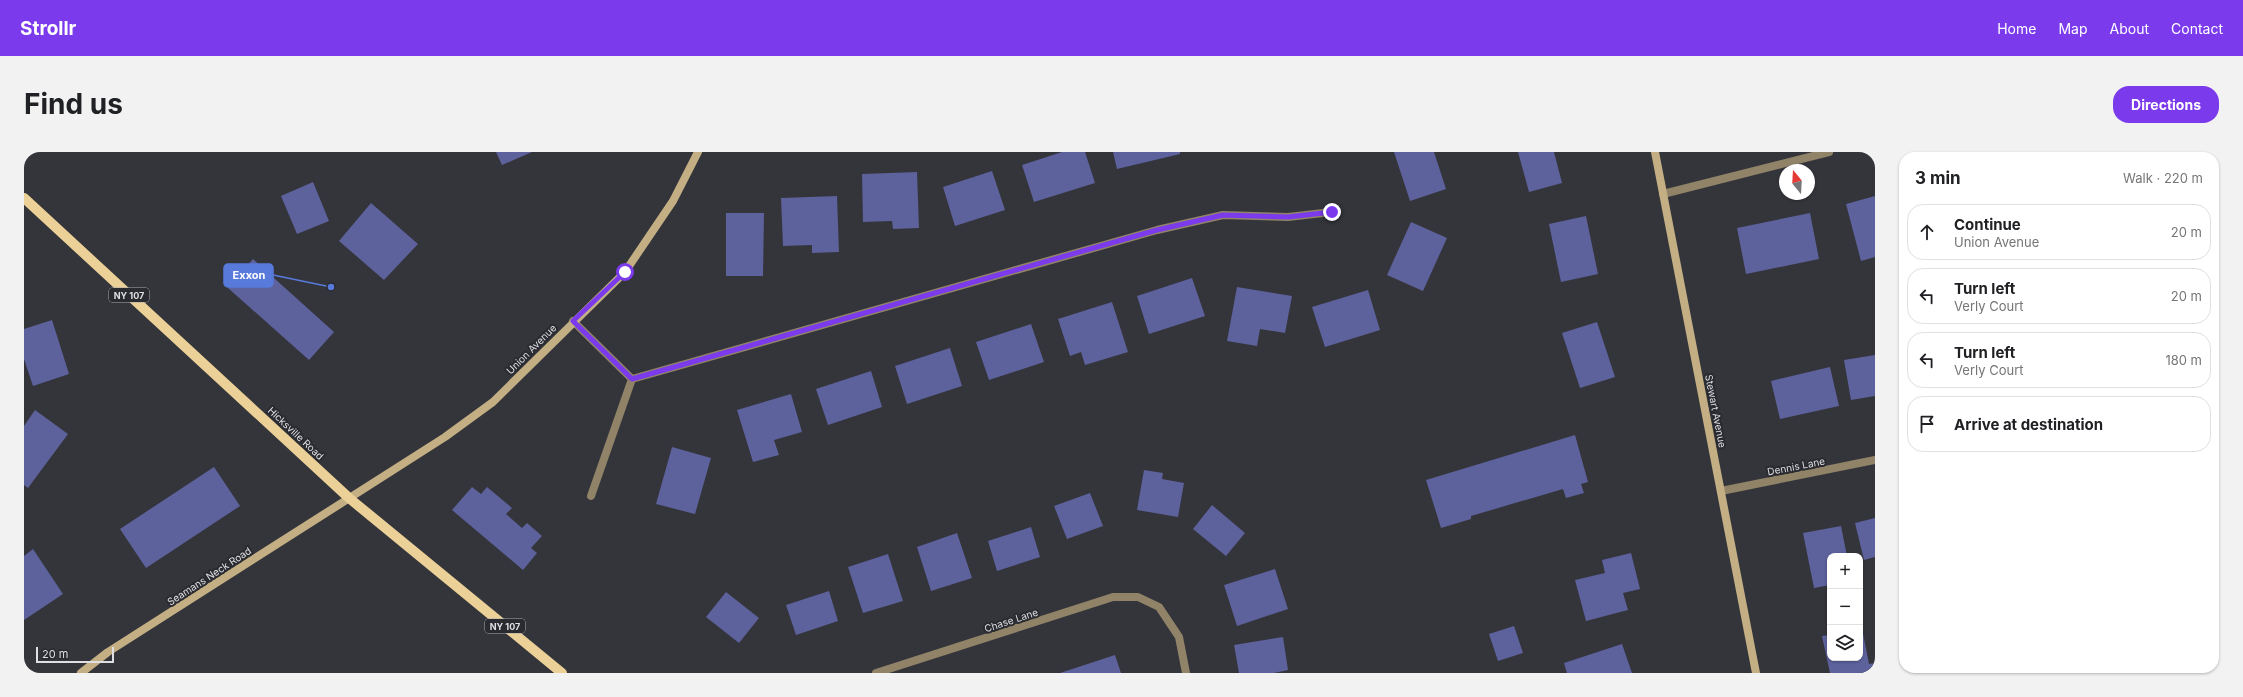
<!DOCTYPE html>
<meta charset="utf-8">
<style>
:root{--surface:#fff;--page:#f2f2f2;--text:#202124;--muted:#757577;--line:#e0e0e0;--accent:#7c3aed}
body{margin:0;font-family:Inter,sans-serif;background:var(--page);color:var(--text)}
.controls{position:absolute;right:12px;bottom:12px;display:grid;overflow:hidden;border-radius:8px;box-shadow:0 1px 3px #0004}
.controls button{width:36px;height:36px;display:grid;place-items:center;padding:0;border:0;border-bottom:1px solid var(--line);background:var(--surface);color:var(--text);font:20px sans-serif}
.compass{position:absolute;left:1755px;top:12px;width:36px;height:36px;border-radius:50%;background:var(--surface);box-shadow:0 1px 3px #0004;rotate:342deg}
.scale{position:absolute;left:12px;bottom:10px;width:78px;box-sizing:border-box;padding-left:4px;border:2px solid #dfdfe3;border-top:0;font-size:11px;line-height:14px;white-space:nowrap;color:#dfdfe3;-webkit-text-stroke:3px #2a2b31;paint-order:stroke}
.stop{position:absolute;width:12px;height:12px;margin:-9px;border:3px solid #7c3aed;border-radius:50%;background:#fff}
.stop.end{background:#7c3aed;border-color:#fff;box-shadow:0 1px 4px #0008}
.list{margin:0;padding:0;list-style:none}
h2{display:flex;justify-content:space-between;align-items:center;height:52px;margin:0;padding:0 16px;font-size:17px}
h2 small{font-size:13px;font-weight:400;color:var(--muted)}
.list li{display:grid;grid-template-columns:26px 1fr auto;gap:12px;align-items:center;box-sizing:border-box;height:56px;margin:0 8px 8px;padding:0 8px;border:1px solid var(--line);border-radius:16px}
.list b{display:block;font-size:15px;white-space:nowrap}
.list p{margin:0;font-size:13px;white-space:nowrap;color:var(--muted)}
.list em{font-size:13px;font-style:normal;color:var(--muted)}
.icon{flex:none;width:22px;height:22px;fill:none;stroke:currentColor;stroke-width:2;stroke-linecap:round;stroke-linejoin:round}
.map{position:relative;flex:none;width:1851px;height:521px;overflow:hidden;border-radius:16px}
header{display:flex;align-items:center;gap:24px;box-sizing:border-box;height:56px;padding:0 20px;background:var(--accent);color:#fff}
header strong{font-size:19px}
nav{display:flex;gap:22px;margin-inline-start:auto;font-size:14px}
.intro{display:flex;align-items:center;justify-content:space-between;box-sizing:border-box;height:96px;padding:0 24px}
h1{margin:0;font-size:28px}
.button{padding:10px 18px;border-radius:16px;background:var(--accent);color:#fff;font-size:14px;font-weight:700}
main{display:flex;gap:24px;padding:0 24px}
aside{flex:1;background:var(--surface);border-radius:16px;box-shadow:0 1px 3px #0004}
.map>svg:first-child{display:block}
.building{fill:#5d619c}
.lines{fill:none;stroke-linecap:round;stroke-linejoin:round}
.street{stroke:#908368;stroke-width:8}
.secondary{stroke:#c3af83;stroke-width:8}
.primary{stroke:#ebd097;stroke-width:10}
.route{stroke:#7c3aed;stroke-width:5}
.labels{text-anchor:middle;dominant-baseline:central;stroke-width:4;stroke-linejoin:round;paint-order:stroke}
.shield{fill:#2a2b31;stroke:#a9a9ae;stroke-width:1}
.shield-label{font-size:9px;font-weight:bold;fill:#dfdfe3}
.street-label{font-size:10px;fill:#dfdfe3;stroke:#2a2b31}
.leader{fill:none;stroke:#577adb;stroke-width:1.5}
.callout-dot{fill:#577adb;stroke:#2a2b31;stroke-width:1.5}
.callout{fill:#577adb;stroke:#577adb;stroke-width:1.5}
.callout-label{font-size:11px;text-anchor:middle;font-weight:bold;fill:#fff}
</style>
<header>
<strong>Strollr</strong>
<nav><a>Home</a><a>Map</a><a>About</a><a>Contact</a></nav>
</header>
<div class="intro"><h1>Find us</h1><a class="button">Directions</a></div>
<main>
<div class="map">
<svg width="1851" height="521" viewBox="0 0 1851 521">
<rect width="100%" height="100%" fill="#34353b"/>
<path class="building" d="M 472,0 L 508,0 L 478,13 Z
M 1038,0 L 1061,0 L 1071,31 L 1010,50 L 998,13 Z
M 1089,0 L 1156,0 L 1156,2 L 1093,17 Z
M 1370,0 L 1410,0 L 1422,37 L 1386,49 Z
M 1494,0 L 1530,0 L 1538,31 L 1505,40 Z
M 968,19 L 981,58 L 931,74 L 919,35 Z
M 893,20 L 895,76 L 869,77 L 868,69 L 839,70 L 838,22 Z
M 289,30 L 305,69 L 273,82 L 257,44 Z
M 813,44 L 815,100 L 788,101 L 788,93 L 759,94 L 757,46 Z
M 1851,44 L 1851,105 L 1837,109 L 1822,52 Z
M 347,51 L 394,92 L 360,128 L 315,89 Z
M 702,61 L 740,61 L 739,124 L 702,124 Z
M 1786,61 L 1795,107 L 1722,122 L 1713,76 Z
M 1562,64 L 1574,122 L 1537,130 L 1525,72 Z
M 1387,70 L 1423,86 L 1399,139 L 1363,123 Z
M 229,107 L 310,180 L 285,208 L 204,136 Z
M 1168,126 L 1181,164 L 1125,182 L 1113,144 Z
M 1213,135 L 1268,144 L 1261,181 L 1236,177 L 1233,194 L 1203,189 Z
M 1344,138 L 1356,178 L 1301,195 L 1288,155 Z
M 1088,150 L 1104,200 L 1061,213 L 1057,200 L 1046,204 L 1034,167 Z
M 28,168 L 45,222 L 9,234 L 0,207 L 0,177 Z
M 1573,170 L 1591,225 L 1556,236 L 1538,181 Z
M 1007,172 L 1020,210 L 965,228 L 952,190 Z
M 926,196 L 938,234 L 883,252 L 871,214 Z
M 1851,203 L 1851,244 L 1827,248 L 1820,208 Z
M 1806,215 L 1815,254 L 1756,267 L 1747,229 Z
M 847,219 L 858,255 L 804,273 L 792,237 Z
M 767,242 L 778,280 L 750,288 L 755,303 L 729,310 L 713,258 Z
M 11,258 L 44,282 L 4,336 L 0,333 L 0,274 Z
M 1551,283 L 1564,330 L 1557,332 L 1560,341 L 1542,346 L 1539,337 L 1447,364 L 1447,367 L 1417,376 L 1402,328 Z
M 648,295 L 687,306 L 671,362 L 632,352 Z
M 190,315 L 216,354 L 122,416 L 96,377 Z
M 1120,318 L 1139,321 L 1138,327 L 1160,331 L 1154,365 L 1113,358 Z
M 448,335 L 457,342 L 463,335 L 488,356 L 482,362 L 498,376 L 503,371 L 518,384 L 507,396 L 513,401 L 499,418 L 428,358 Z
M 1066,341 L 1079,374 L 1043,387 L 1030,354 Z
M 1188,353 L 1221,381 L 1202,404 L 1169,377 Z
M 1851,366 L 1851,405 L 1840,408 L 1831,371 Z
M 1817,374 L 1823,404 L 1806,404 L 1806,433 L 1790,436 L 1779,381 Z
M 1007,375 L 1016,405 L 973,419 L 964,389 Z
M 933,381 L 948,426 L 907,439 L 893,395 Z
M 9,397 L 39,442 L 0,468 L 0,404 Z
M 1607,401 L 1616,437 L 1599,441 L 1604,458 L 1562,469 L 1551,428 L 1581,421 L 1578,408 Z
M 864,402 L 879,449 L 839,461 L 824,415 Z
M 1251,417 L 1264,457 L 1213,474 L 1200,433 Z
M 805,439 L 814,469 L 772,483 L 762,453 Z
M 702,440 L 735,466 L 715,491 L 682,465 Z
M 1490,474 L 1499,501 L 1474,509 L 1465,482 Z
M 1836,476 L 1838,476 L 1845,512 L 1851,511 L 1851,521 L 1806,521 L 1798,484 L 1806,483 L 1806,506 L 1836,506 Z
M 1259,485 L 1264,518 L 1250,521 L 1215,521 L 1210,493 Z
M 1598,492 L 1608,521 L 1543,521 L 1540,511 Z
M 1091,503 L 1097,521 L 1036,521 Z"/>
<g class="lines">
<path class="street" d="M 1639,42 L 1805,0
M 549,169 L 608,227 L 1133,78 L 1199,63 L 1264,65 L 1308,60
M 1697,339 L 1851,308
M 567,344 L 608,227
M 852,521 L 1089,445 L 1114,445 L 1135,455 L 1155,485 L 1162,521"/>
<path class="secondary" d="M 1631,0 L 1732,521
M 57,521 L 84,500 L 421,285 L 469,250 L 601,120 L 649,49 L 674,0"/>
<path class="primary" d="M 0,46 L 325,346 L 538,521"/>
</g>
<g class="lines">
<path class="route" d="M 601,120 L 549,169 L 608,227 L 1133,78 L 1199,63 L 1264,65 L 1308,60"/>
</g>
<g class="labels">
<g class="shield">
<rect x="85" y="136" width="40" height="14" rx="3"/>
<rect x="461" y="467" width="40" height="14" rx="3"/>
</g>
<g class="shield-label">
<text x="105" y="143">NY 107</text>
<text x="481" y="474">NY 107</text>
</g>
<g class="street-label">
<text transform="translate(507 197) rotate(-45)">Union Avenue</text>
<text transform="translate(1692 259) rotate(79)">Stewart Avenue</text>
<text transform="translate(272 281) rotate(43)">Hicksville Road</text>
<text transform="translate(1772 314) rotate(-11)">Dennis Lane</text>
<text transform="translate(185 424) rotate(-33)">Seamans Neck Road</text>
<text transform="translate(987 468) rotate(-18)">Chase Lane</text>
</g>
</g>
<path class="leader" d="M307 135L249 123"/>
<circle class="callout-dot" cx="307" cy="135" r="4"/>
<rect class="callout" x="200" y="112" width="49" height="23" rx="4"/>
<g class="callout-label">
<text x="225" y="127">Exxon</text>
</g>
</svg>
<div class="controls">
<button>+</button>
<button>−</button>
<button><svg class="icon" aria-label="layers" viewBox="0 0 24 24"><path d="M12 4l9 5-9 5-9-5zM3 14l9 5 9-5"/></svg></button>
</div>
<svg class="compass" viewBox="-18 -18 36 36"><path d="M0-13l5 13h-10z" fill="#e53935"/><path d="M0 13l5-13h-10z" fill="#757577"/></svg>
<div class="scale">20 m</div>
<div class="stop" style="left:601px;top:120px"></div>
<div class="stop end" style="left:1308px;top:60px"></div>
</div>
<aside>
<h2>3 min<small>Walk · 220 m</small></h2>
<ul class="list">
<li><svg class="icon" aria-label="ahead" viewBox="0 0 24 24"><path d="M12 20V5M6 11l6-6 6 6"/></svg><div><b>Continue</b><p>Union Avenue</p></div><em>20 m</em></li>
<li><svg class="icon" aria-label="left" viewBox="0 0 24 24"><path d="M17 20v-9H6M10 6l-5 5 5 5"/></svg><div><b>Turn left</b><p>Verly Court</p></div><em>20 m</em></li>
<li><svg class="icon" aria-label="left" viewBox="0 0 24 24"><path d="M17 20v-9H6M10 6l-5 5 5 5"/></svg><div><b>Turn left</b><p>Verly Court</p></div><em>180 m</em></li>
<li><svg class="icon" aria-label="arrive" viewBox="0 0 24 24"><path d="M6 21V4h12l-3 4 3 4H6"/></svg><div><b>Arrive at destination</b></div></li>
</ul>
</aside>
</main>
